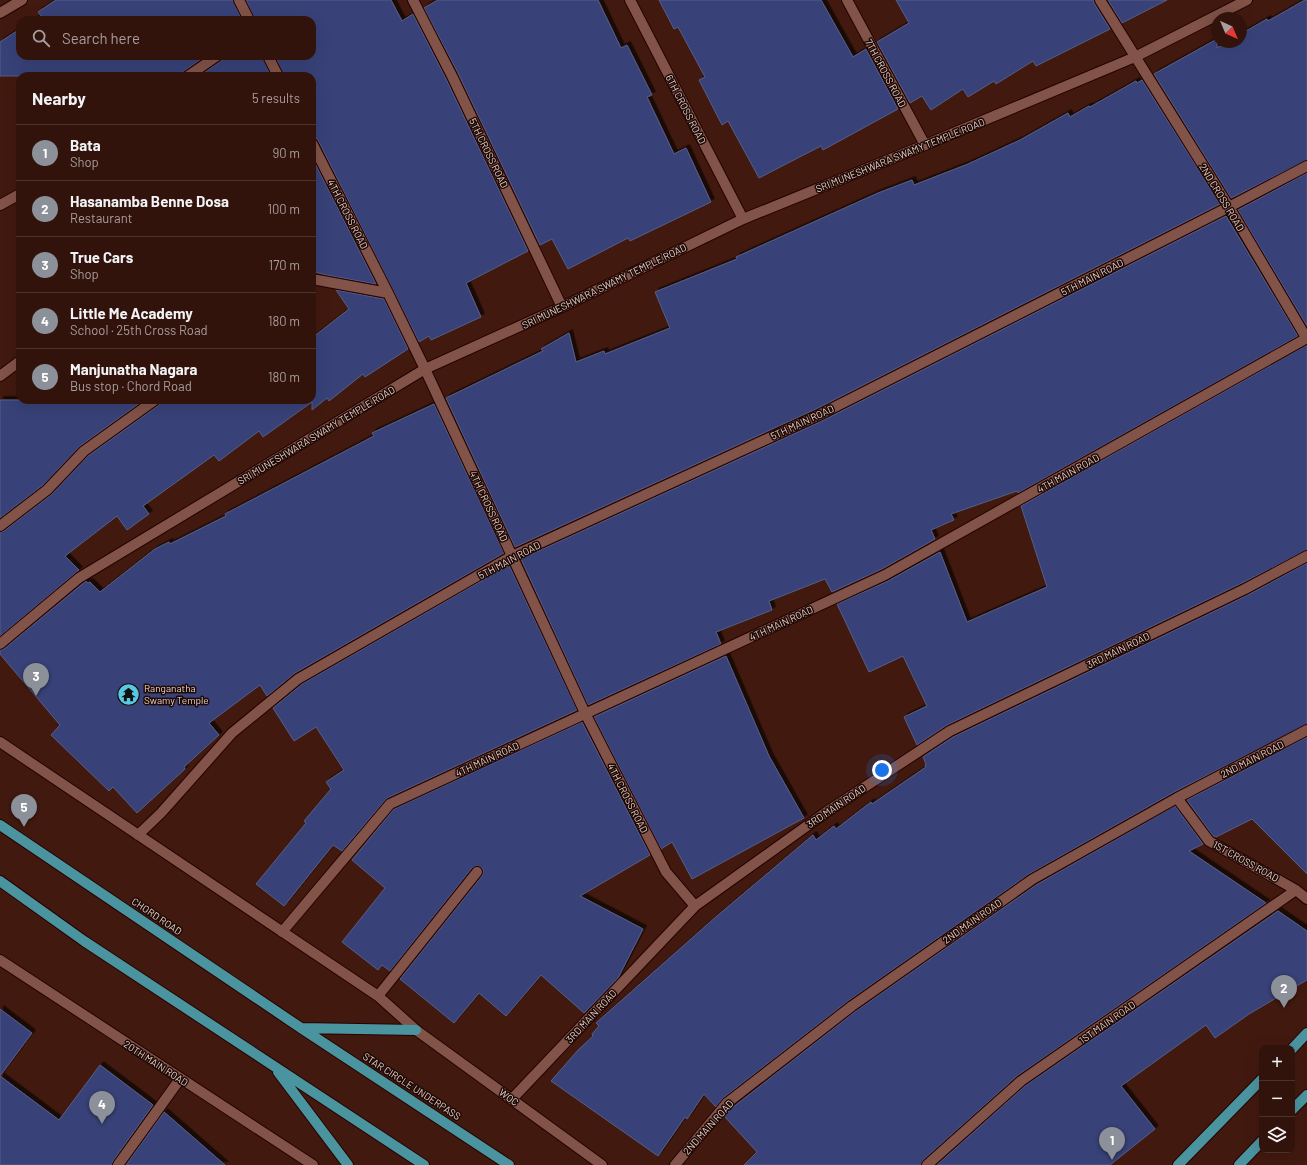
<!DOCTYPE html>
<meta charset="utf-8">
<style>
:root{--surface:#32130b;--page:#3d2019;--text:#f1f3f6;--muted:#a89e9d;--line:#4d322c;--accent:#8c9099}
body{margin:0;font-family:Barlow,sans-serif;background:var(--page);color:var(--text)}
.controls{position:absolute;right:12px;bottom:12px;display:grid;overflow:hidden;border-radius:8px;box-shadow:0 4px 16px #0002}
.controls button{width:36px;height:36px;display:grid;place-items:center;padding:0;border:0;border-bottom:1px solid var(--line);background:var(--surface);color:var(--text);font:20px sans-serif}
.compass{position:absolute;left:1211px;top:12px;width:36px;height:36px;border-radius:50%;background:var(--surface);box-shadow:0 4px 16px #0002;rotate:136deg}
.you{position:absolute;left:882px;top:770px;width:14px;height:14px;margin:-10px;border:3px solid #fff;border-radius:50%;background:#1a73e8;box-shadow:0 0 0 6px #1a73e833}
.badge{display:grid;place-items:center;width:26px;height:26px;border-radius:50%;background:var(--accent);color:#fff;font-size:13px;font-weight:700}
.pin{position:absolute;translate:-50% -33px;filter:drop-shadow(0 1px 2px #0008)}
.pin::after{content:'';position:absolute;top:21px;width:14px;height:12px;background:inherit;clip-path:polygon(0 0,100% 0,50% 100%)}
.list{margin:0;padding:0;list-style:none}
h2{display:flex;justify-content:space-between;align-items:center;height:52px;margin:0;padding:0 16px;font-size:17px}
h2 small{font-size:13px;font-weight:400;color:var(--muted)}
.list li{display:grid;grid-template-columns:26px 1fr auto;gap:12px;align-items:center;box-sizing:border-box;height:56px;padding:0 16px;border-top:1px solid var(--line)}
.list b{display:block;font-size:15px;white-space:nowrap}
.list p{margin:0;font-size:13px;white-space:nowrap;color:var(--muted)}
.list em{font-size:13px;font-style:normal;color:var(--muted)}
.icon{flex:none;width:22px;height:22px;fill:none;stroke:currentColor;stroke-width:2;stroke-linecap:round;stroke-linejoin:round}
.map{position:relative;flex:none;width:1307px;height:1165px;overflow:hidden}
.search{position:absolute;background:var(--surface);box-shadow:0 4px 16px #0002;left:16px;top:16px;width:300px;height:44px;display:flex;align-items:center;gap:10px;box-sizing:border-box;padding:0 14px;border-radius:12px;color:var(--muted);font-size:15px}
.panel{position:absolute;background:var(--surface);box-shadow:0 4px 16px #0002;left:16px;top:72px;width:300px;height:332px;border-radius:12px}
.map>svg:first-child{display:block}
.building{fill:#394278;stroke:#555e86;filter:url(#shadow)}
.lines{fill:none;stroke-linecap:round;stroke-linejoin:round}
.minor-casing{stroke:#260200;stroke-width:12}
.major-casing{stroke:#260200;stroke-width:12}
.minor{stroke:#825348;stroke-width:10}
.major{stroke:#4a94a0;stroke-width:10}
.labels{text-anchor:middle;dominant-baseline:central;stroke-width:3;stroke-linejoin:round;paint-order:stroke}
.street-label{font-size:10px;fill:#e9cdc6;stroke:#1c0a06}
.poi-label{font-size:10px;fill:#e9cdc6;stroke:#1c0a06;text-anchor:start}
</style>
<div class="map">
<svg width="1307" height="1165" viewBox="0 0 1307 1165">
<defs>
<filter id="shadow"><feDropShadow dx="3.5" dy="-3.5" stdDeviation="0" flood-color="#0009"/></filter>
</defs>
<rect width="100%" height="100%" fill="#42190f"/>
<path class="building" d="M 56,0 L 233,0 L 242,20 L 34,20 L 41,16 L 38,12 Z
M 246,0 L 391,0 L 402,21 L 413,14 L 446,79 L 528,251 L 466,283 L 481,317 L 431,340 L 429,336 L 419,342 L 318,140 L 315,137 L 312,137 L 312,76 L 284,76 L 275,56 L 312,56 L 312,20 L 255,20 Z
M 438,0 L 598,0 L 621,48 L 627,45 L 652,95 L 647,97 L 674,154 L 686,148 L 711,202 L 630,241 L 628,238 L 568,269 L 552,239 L 540,245 L 458,73 L 424,8 Z
M 659,0 L 821,0 L 853,57 L 866,49 L 898,109 L 823,150 L 821,146 L 759,178 L 728,121 L 722,125 L 699,80 L 705,77 L 678,27 L 674,29 Z
M 896,0 L 1094,0 L 1094,3 L 1110,29 L 1036,66 L 1033,61 L 996,84 L 994,81 L 968,97 L 963,89 L 931,110 L 922,96 L 910,103 L 877,42 L 909,23 Z
M 1108,0 L 1167,0 L 1122,23 Z
M 1305,0 L 1307,0 L 1307,160 L 1231,198 L 1154,74 L 1217,39 L 1217,48 L 1227,42 L 1241,42 L 1241,34 L 1267,19 L 1268,21 Z
M 20,29 L 20,56 L 206,56 L 184,71 L 182,76 L 0,76 L 0,42 Z
M 223,56 L 262,56 L 271,76 L 199,76 L 221,61 Z
M 1142,80 L 1220,204 L 816,409 L 515,547 L 446,398 L 543,351 L 541,349 L 569,333 L 576,362 L 604,351 L 605,354 L 670,328 L 655,292 L 737,259 L 736,257 L 878,193 L 912,180 L 914,185 L 968,164 L 1020,140 L 1068,113 L 1070,117 L 1089,106 L 1090,107 L 1136,81 L 1137,83 Z
M 312,157 L 376,284 L 326,275 L 312,271 Z
M 1307,173 L 1307,326 L 1238,210 Z
M 1226,216 L 1298,336 L 1018,493 L 1017,491 L 951,514 L 954,520 L 931,530 L 935,539 L 882,569 L 832,592 L 825,579 L 769,601 L 772,610 L 716,632 L 721,644 L 588,705 L 521,559 L 822,421 Z
M 336,290 L 384,299 L 408,349 L 365,377 L 363,374 L 329,401 L 327,398 L 312,410 L 312,402 L 263,437 L 259,431 L 219,461 L 214,455 L 143,506 L 149,514 L 127,530 L 117,516 L 65,556 L 79,570 L 0,636 L 0,532 L 4,531 L 51,495 L 88,456 L 159,405 L 161,400 L 312,400 L 312,338 L 349,309 Z
M 1307,345 L 1307,550 L 1242,583 L 947,725 L 917,745 L 904,717 L 927,706 L 903,656 L 869,672 L 837,604 L 888,581 L 940,552 L 967,622 L 1047,587 L 1021,506 Z
M 0,400 L 144,400 L 80,446 L 43,485 L 0,518 Z
M 434,404 L 504,553 L 295,673 L 267,696 L 260,685 L 209,723 L 219,735 L 184,767 L 185,769 L 137,813 L 113,787 L 109,791 L 51,735 L 60,725 L 0,654 L 0,650 L 4,649 L 86,581 L 88,583 L 90,582 L 100,592 L 155,549 L 169,542 L 170,544 L 226,516 L 225,514 L 374,436 L 372,433 Z
M 1307,563 L 1307,724 L 1174,792 L 1029,874 L 848,1001 L 723,1098 L 716,1107 L 704,1094 L 687,1119 L 685,1117 L 658,1156 L 551,1081 L 578,1050 L 593,1036 L 592,1034 L 599,1026 L 596,1023 L 717,916 L 813,835 L 816,840 L 834,826 L 836,829 L 871,802 L 872,804 L 926,767 L 925,765 L 926,764 L 923,757 L 953,737 L 1248,595 Z
M 509,565 L 577,710 L 387,798 L 342,851 L 333,845 L 284,906 L 256,884 L 306,823 L 304,821 L 331,789 L 326,782 L 344,770 L 316,727 L 294,741 L 273,708 L 302,684 Z
M 726,656 L 769,756 L 804,818 L 692,879 L 672,842 L 661,849 L 594,717 Z
M 582,722 L 650,855 L 580,896 L 643,929 L 618,978 L 584,1013 L 541,975 L 506,1016 L 479,993 L 454,1023 L 400,979 L 482,876 L 483,873 L 483,869 L 478,866 L 472,868 L 390,971 L 382,965 L 378,970 L 342,942 L 385,888 L 352,860 L 394,809 Z
M 1307,737 L 1307,874 L 1252,819 L 1216,837 L 1213,836 L 1187,800 Z
M 1175,806 L 1203,844 L 1189,851 L 1266,903 L 1017,1076 L 923,1160 L 921,1165 L 744,1165 L 757,1152 L 724,1116 L 732,1108 L 856,1011 L 1036,885 Z
M 1278,911 L 1307,931 L 1307,980 L 1249,1014 L 1215,1038 L 1206,1025 L 1121,1086 L 1155,1129 L 1110,1165 L 937,1165 L 1025,1086 Z
M 0,1009 L 32,1033 L 0,1076 Z
M 100,1065 L 153,1105 L 113,1161 L 112,1165 L 0,1165 L 0,1076 L 59,1120 Z
M 164,1112 L 171,1118 L 225,1165 L 126,1165 Z"/>
<g class="lines">
<defs>
<path id="minor" d="M 239,0 L 249,20
M 413,0 L 452,76 L 562,307
M 630,0 L 743,219
M 847,0 L 925,145
M 1100,0 L 1229,207 L 1307,339
M 0,13 L 22,0
M 268,56 L 278,76
M 188,76 L 217,56
M 312,143 L 388,293 L 425,369 L 585,713 L 666,872 L 695,906
M 0,205 L 20,194
M 312,279 L 388,293
M 0,376 L 20,361
M 0,526 L 47,490 L 84,451 L 155,400
M 0,644 L 79,578 L 425,369 L 562,307 L 743,219 L 925,145 L 1135,57 L 1247,0
M 0,742 L 378,996 L 416,1030 L 602,1165
M 1177,798 L 1209,841 L 1296,890 L 1307,899
M 138,835 L 161,813 L 232,733 L 298,679 L 512,556 L 819,415 L 1229,207 L 1307,166
M 282,932 L 390,804 L 885,575 L 1307,338
M 0,960 L 313,1165
M 378,996 L 477,872
M 512,1099 L 695,906 L 825,813 L 950,731 L 1245,589 L 1307,556
M 118,1165 L 180,1079
M 675,1165 L 727,1103 L 852,1006 L 1033,879 L 1177,798 L 1307,730
M 927,1165 L 1021,1081 L 1296,890"/>
<path id="major" d="M 0,825 L 301,1028 L 509,1165
M 0,881 L 84,941 L 424,1165
M 301,1028 L 416,1030
M 1292,1049 L 1307,1033
M 278,1072 L 348,1165
M 1292,1110 L 1307,1095
M 1178,1165 L 1262,1079
M 1239,1165 L 1262,1141"/>
</defs>
<use href="#minor" class="minor-casing"/>
<use href="#major" class="major-casing"/>
<use href="#minor" class="minor"/>
<use href="#major" class="major"/>
</g>
<defs>
<symbol id="temple-disc" viewBox="-11 -11 22 22"><circle r="9.5" fill="#57c9e2" stroke="#1c0a06"/><path d="M0-6L5-2H3V0L6.5 2.5H4V6H1.5V3h-3V6H-4V2.5H-6.5L-3 0V-2H-5Z" fill="#111"/></symbol>
</defs>
<g fill-rule="evenodd">
<use href="#temple-disc" x="116" y="682" width="25" height="25"/>
</g>
<g class="labels">
<g class="street-label">
<text transform="translate(886 73) rotate(62)">7TH CROSS ROAD</text>
<text transform="translate(686 109) rotate(63)">6TH CROSS ROAD</text>
<text transform="translate(489 153) rotate(64)">5TH CROSS ROAD</text>
<text transform="translate(900 155) rotate(-22)">SRI MUNESHWARA SWAMY TEMPLE ROAD</text>
<text transform="translate(1222 197) rotate(59)">2ND CROSS ROAD</text>
<text transform="translate(348 214) rotate(63)">4TH CROSS ROAD</text>
<text transform="translate(1092 277) rotate(-27)">5TH MAIN ROAD</text>
<text transform="translate(604 286) rotate(-26)">SRI MUNESHWARA SWAMY TEMPLE ROAD</text>
<text transform="translate(802 422) rotate(-25)">5TH MAIN ROAD</text>
<text transform="translate(316 435) rotate(-31)">SRI MUNESHWARA SWAMY TEMPLE ROAD</text>
<text transform="translate(1068 473) rotate(-29)">4TH MAIN ROAD</text>
<text transform="translate(489 506) rotate(65)">4TH CROSS ROAD</text>
<text transform="translate(509 560) rotate(-28)">5TH MAIN ROAD</text>
<text transform="translate(781 623) rotate(-25)">4TH MAIN ROAD</text>
<text transform="translate(1118 650) rotate(-26)">3RD MAIN ROAD</text>
<text transform="translate(487 759) rotate(-25)">4TH MAIN ROAD</text>
<text transform="translate(1252 759) rotate(-27)">2ND MAIN ROAD</text>
<text transform="translate(628 798) rotate(63)">4TH CROSS ROAD</text>
<text transform="translate(836 806) rotate(-34)">3RD MAIN ROAD</text>
<text transform="translate(1246 861) rotate(29)">1ST CROSS ROAD</text>
<text transform="translate(157 916) rotate(34)">CHORD ROAD</text>
<text transform="translate(972 921) rotate(-35)">2ND MAIN ROAD</text>
<text transform="translate(591 1016) rotate(-47)">3RD MAIN ROAD</text>
<text transform="translate(1107 1022) rotate(-35)">1ST MAIN ROAD</text>
<text transform="translate(156 1063) rotate(33)">20TH MAIN ROAD</text>
<text transform="translate(412 1086) rotate(33)">STAR CIRCLE UNDERPASS</text>
<text transform="translate(509 1097) rotate(36)">WOC</text>
<text transform="translate(708 1127) rotate(-48)">2ND MAIN ROAD</text>
</g>
<g class="poi-label">
<text x="144" y="688">Ranganatha<tspan x="144" dy="12">Swamy Temple</tspan></text>
</g>
</g>
</svg>
<div class="controls">
<button>+</button>
<button>−</button>
<button><svg class="icon" aria-label="layers" viewBox="0 0 24 24"><path d="M12 4l9 5-9 5-9-5zM3 14l9 5 9-5"/></svg></button>
</div>
<svg class="compass" viewBox="-18 -18 36 36"><path d="M0-13l5 13h-10z" fill="#e53935"/><path d="M0 13l5-13h-10z" fill="#a89e9d"/></svg>
<div class="you"></div>
<div class="pin badge" style="left:1112px;top:1160px">1</div>
<div class="pin badge" style="left:1284px;top:1008px">2</div>
<div class="pin badge" style="left:36px;top:696px">3</div>
<div class="pin badge" style="left:102px;top:1124px">4</div>
<div class="pin badge" style="left:24px;top:827px">5</div>
<div class="search"><svg class="icon" aria-label="search" viewBox="0 0 24 24"><circle cx="10" cy="10" r="6"/><path d="M15 15l6 6"/></svg>Search here</div>
<section class="panel">
<h2>Nearby<small>5 results</small></h2>
<ul class="list">
<li><span class="badge">1</span><div><b>Bata</b><p>Shop</p></div><em>90 m</em></li>
<li><span class="badge">2</span><div><b>Hasanamba Benne Dosa</b><p>Restaurant</p></div><em>100 m</em></li>
<li><span class="badge">3</span><div><b>True Cars</b><p>Shop</p></div><em>170 m</em></li>
<li><span class="badge">4</span><div><b>Little Me Academy</b><p>School · 25th Cross Road</p></div><em>180 m</em></li>
<li><span class="badge">5</span><div><b>Manjunatha Nagara</b><p>Bus stop · Chord Road</p></div><em>180 m</em></li>
</ul>
</section>
</div>
